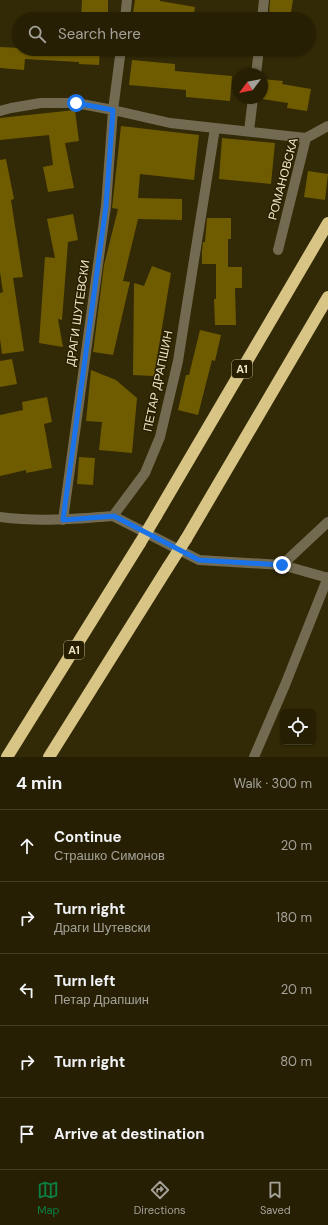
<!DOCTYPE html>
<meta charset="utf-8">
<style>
:root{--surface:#261f04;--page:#2e270e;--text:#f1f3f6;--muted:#a4a29a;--line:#423d26;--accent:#0b8043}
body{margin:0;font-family:"DM Sans",sans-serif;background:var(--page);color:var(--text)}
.controls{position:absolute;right:12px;bottom:12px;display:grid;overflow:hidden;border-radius:6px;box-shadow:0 1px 3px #0004}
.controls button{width:36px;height:36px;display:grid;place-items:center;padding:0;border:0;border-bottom:1px solid var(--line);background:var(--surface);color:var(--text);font:20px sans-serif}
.compass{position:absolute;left:232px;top:68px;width:36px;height:36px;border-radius:50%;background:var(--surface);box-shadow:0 1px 3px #0004;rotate:238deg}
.stop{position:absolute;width:12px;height:12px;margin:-9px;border:3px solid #1a73e8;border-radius:50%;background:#fff}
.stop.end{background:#1a73e8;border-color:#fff;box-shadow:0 1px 4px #0008}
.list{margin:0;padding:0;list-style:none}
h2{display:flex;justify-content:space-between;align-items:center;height:52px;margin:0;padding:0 16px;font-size:17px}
h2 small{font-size:13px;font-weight:400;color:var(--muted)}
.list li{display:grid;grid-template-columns:26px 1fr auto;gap:12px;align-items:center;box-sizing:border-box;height:72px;padding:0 16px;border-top:1px solid var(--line)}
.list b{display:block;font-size:15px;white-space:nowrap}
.list p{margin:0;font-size:13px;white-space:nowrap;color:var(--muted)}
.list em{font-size:13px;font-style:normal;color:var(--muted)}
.icon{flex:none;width:22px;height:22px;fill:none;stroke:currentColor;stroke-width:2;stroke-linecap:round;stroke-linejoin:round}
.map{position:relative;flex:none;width:328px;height:757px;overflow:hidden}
.search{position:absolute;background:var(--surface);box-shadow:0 1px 3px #0004;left:12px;right:12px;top:12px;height:44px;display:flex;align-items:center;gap:10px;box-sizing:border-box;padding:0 14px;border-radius:22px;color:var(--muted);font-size:15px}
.sheet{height:412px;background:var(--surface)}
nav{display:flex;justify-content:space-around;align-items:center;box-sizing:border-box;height:56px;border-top:1px solid var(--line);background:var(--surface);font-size:11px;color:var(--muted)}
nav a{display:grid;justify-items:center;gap:2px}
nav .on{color:var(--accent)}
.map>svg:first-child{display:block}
.building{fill:#705c00}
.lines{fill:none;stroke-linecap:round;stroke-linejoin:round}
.street{stroke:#726b51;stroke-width:10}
.highway{stroke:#d8c585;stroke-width:12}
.highway-bridge{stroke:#d8c585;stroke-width:12}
.route{stroke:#1a73e8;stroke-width:5}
.labels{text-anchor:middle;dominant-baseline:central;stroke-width:3;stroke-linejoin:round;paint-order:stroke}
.shield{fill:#281f00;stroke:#b3aa8a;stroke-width:1}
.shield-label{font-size:11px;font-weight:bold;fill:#eee5c5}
.street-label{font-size:12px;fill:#eee5c5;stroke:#281f00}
</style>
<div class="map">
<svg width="328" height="757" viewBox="0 0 328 757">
<rect width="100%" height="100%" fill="#322906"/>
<path class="building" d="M 82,0 L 108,0 L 108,19 L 81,19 Z
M 135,0 L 160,0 L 160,1 L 195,7 L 193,19 L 132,19 Z
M 270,0 L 293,0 L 290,18 L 269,15 Z
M 0,47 L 19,48 L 19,49 L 100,49 L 99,65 L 79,64 L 79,62 L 25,59 L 24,70 L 0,68 Z
M 132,60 L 175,64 L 175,71 L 232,76 L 230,101 L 186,97 L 186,90 L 129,85 Z
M 262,79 L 283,81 L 282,84 L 311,89 L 307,111 L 287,108 L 288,103 L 262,99 Z
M 75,110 L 79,141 L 65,143 L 74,188 L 48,192 L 43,167 L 53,165 L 49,135 L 0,140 L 0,118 Z
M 121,126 L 199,135 L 194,180 L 140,174 L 138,198 L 182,199 L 182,220 L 138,219 L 123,281 L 130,282 L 113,355 L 93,352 L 104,265 L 118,209 L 112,208 Z
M 222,138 L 275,143 L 271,184 L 219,179 Z
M 6,159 L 14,199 L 11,200 L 23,277 L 13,278 L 24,351 L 2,354 L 0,339 L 0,293 L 3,292 L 0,272 L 0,160 Z
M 308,171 L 328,174 L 325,200 L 304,197 Z
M 73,214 L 78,240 L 68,242 L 62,320 L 58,319 L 63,347 L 39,343 L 45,257 L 55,258 L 47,219 Z
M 207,218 L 231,218 L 231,239 L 228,239 L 228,267 L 242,267 L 242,288 L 235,288 L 236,325 L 215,325 L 214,299 L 216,299 L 216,264 L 202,264 L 202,251 L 203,242 L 205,242 Z
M 152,266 L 171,273 L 154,376 L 133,375 L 134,283 L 144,286 Z
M 200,330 L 221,335 L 215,361 L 212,360 L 198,415 L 178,410 L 186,375 L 189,375 Z
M 12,359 L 17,384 L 0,387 L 0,361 Z
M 91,370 L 116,380 L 137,398 L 132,453 L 99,450 L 102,422 L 86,421 Z
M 47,397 L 52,422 L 44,424 L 52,468 L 26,473 L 26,470 L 0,476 L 0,415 L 23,410 L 22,402 Z
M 79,457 L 95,458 L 93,485 L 77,484 Z"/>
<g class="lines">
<path class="street" d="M 125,19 L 127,0
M 262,19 L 264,0
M 256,74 L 259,49
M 0,111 L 11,108 L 41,103 L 76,103 L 113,110 L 170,123 L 306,138
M 249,131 L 253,98
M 278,250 L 306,138 L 328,126
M 113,516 L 199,560 L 282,565 L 328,578
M 0,517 C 38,522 76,519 113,516 L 145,473 L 160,437 L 178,361 L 215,128
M 63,520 L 106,206 L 113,110 L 121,49
M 282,565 L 328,522
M 254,757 L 285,685 L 328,577"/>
<path class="highway" d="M 156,516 L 328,223
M 186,539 L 328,297
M 7,757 L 140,543
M 49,757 L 168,567"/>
<path class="highway-bridge" d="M 140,543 L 156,516
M 168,567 L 186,539"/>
</g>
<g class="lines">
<path class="route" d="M 76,103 L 113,110 L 106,206 L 63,520 L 114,516 L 199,560 L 282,565"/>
</g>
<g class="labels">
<g class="shield">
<rect x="232" y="360" width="20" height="18" rx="3"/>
<rect x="64" y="641" width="20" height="18" rx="3"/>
</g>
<g class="shield-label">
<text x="242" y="369">A1</text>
<text x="74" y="650">A1</text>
</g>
<g class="street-label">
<text transform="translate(283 179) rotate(-75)">РОМАНОВСКА</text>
<text transform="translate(78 313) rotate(-82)">ДРАГИ ШУТЕВСКИ</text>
<text transform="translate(158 381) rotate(-78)">ПЕТАР ДРАПШИН</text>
</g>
</g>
</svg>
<div class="controls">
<button><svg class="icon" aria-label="locate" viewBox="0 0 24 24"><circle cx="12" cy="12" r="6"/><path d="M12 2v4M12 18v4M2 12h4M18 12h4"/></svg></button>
</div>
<svg class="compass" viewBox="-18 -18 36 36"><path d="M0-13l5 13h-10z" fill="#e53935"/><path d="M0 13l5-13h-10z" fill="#a4a29a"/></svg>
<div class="stop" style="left:76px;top:103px"></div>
<div class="stop end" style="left:282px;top:565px"></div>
<div class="search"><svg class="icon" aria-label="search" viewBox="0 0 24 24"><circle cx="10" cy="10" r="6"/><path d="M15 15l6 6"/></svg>Search here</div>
</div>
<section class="sheet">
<h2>4 min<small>Walk · 300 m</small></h2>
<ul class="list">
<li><svg class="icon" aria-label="ahead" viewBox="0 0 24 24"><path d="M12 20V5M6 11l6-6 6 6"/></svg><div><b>Continue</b><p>Страшко Симонов</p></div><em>20 m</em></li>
<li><svg class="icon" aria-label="right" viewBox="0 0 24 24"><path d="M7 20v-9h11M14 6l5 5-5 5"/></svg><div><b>Turn right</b><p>Драги Шутевски</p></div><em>180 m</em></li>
<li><svg class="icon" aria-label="left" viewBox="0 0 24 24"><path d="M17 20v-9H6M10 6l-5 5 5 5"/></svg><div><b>Turn left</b><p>Петар Драпшин</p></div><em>20 m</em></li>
<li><svg class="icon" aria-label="right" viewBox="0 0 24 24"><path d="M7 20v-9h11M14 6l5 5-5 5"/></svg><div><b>Turn right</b></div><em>80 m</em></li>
<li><svg class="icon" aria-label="arrive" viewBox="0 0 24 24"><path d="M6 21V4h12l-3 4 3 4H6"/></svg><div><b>Arrive at destination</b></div></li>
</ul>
</section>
<nav>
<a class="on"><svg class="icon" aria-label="map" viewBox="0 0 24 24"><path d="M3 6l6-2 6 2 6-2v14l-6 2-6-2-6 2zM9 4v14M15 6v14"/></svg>Map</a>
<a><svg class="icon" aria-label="directions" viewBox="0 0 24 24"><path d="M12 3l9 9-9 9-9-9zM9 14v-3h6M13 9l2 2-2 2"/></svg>Directions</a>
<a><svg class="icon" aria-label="saved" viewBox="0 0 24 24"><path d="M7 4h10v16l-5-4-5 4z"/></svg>Saved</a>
</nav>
